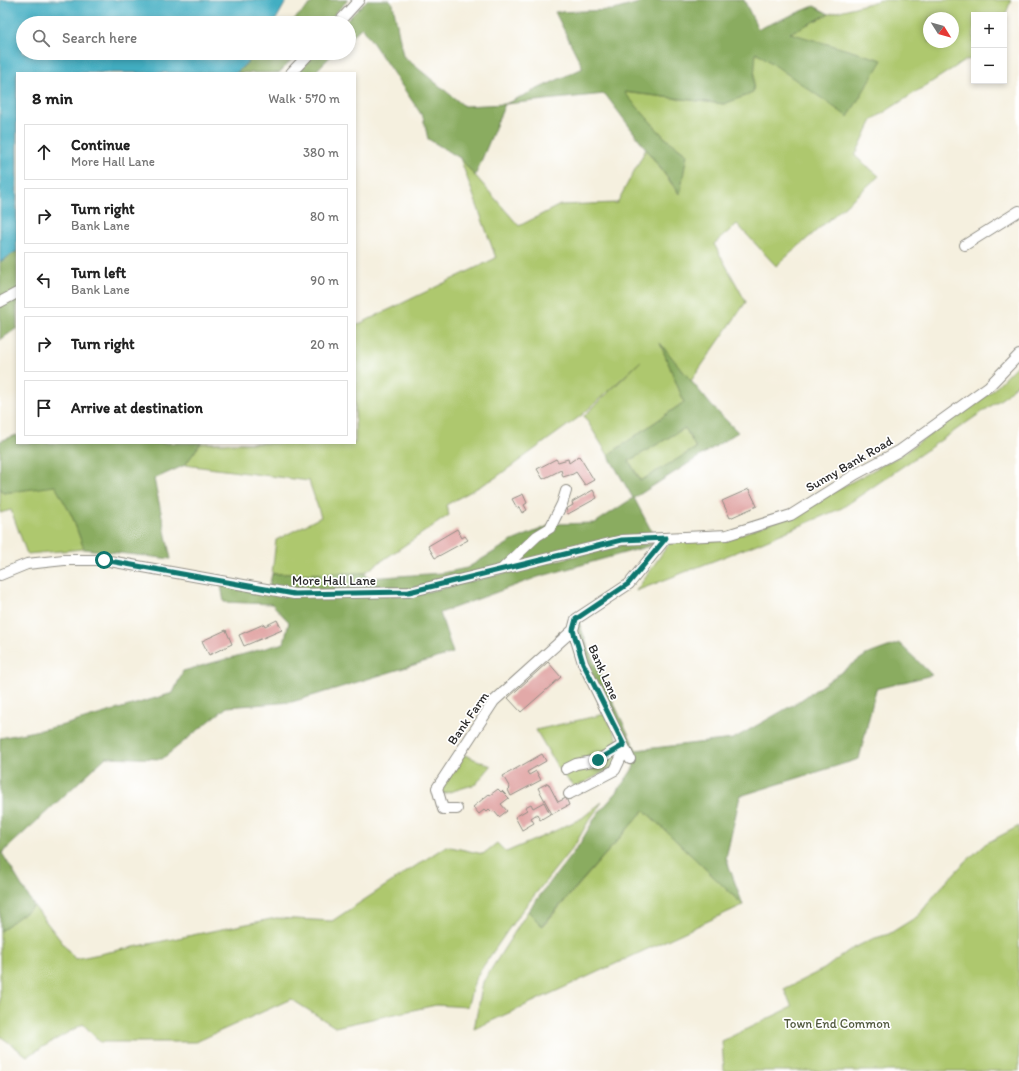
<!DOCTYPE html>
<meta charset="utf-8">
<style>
:root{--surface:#fff;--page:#f6f6f6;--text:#222;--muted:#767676;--line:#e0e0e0}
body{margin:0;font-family:Itim,sans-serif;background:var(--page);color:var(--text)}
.controls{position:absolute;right:12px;top:12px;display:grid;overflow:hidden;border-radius:0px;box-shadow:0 2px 6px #0003}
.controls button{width:36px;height:36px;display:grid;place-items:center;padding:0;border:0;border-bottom:1px solid var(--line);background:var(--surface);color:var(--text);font:20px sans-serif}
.compass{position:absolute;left:923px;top:12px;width:36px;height:36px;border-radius:50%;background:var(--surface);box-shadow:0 2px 6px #0003;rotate:127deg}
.stop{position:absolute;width:12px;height:12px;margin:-9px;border:3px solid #0f766e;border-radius:50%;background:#fff}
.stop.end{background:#0f766e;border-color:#fff;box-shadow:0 1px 4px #0008}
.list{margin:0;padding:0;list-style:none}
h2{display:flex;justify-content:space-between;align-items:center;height:52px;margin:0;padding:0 16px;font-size:17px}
h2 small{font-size:13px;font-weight:400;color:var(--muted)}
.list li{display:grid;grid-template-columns:26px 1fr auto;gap:12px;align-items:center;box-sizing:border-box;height:56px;margin:0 8px 8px;padding:0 8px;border:1px solid var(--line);border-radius:0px}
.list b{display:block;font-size:15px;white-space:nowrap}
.list p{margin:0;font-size:13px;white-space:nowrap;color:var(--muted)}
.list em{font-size:13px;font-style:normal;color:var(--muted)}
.icon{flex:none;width:22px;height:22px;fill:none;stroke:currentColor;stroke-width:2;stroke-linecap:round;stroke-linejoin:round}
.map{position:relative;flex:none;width:1019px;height:1071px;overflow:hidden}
.search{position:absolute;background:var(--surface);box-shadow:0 2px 6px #0003;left:16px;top:16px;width:340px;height:44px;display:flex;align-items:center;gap:10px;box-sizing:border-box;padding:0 14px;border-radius:22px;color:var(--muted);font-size:15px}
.panel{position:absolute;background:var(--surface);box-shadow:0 2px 6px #0003;left:16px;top:72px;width:340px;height:372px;border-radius:0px}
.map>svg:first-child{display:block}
.green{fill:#aec86e;stroke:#6c7a4c;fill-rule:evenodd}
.forest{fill:#8aac61;stroke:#5a6c46;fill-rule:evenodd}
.water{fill:#43aec2;stroke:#376c76}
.building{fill:#e2a9a8}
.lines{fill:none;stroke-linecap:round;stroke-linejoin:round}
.minor-casing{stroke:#908e85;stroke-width:12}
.minor{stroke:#fff;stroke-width:10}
.route{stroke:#0f766e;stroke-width:5}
.labels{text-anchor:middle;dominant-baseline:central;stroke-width:3.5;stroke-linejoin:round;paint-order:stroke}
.street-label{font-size:13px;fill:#2b2b2b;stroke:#fff}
.park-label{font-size:13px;fill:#525a3f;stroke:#fff}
</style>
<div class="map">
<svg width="1019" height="1071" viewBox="0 0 1019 1071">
<rect width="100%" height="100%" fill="#fff"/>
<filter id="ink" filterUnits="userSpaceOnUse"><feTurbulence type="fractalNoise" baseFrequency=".025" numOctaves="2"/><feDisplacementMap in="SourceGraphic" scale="8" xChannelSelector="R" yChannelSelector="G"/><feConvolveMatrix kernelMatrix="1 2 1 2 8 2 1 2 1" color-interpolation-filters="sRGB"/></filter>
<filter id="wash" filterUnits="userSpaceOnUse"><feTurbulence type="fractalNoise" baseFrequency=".012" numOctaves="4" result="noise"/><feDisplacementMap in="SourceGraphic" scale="16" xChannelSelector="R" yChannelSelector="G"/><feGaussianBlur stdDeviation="0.9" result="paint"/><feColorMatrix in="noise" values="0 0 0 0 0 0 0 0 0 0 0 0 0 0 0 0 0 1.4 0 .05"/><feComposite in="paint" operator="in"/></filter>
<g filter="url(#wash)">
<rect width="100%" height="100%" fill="#f5f0df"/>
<path class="green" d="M 881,0 L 1011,0 L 1004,19 L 1004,15 L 974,15 L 974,59 L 966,60 L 872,120 L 855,156 L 879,176 L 776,266 L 737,224 L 714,244 L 746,302 L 691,381 L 661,345 L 684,402 L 608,455 L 584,416 L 641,361 L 582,415 L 495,478 L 446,505 L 449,515 L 364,573 L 272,574 L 276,540 L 321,517 L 309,481 L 185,465 L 201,443 L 355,443 L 355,326 L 496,258 L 460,158 L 519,226 L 560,205 L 617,203 L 646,149 L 679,194 L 687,154 L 664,137 L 623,92 L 724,104 L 755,51 L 789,32 L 829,14 ZM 929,18 L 953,18 L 953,42 L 929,42 Z
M 1019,363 L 1019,382 L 1004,397 L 842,508 L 757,544 L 636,591 L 670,542 L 729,539 L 791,515 L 901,455 L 991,392 Z
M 685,428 L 696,448 L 641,481 L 629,461 Z
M 55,485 L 72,516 L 84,549 L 27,554 L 11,510 L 0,513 L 0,487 L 3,493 Z
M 605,714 L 628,760 L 575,787 L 561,773 L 536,730 Z
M 460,753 L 491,766 L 476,784 L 436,796 Z
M 602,802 L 588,822 L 576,843 L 517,917 L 476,977 L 467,1007 L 436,1005 L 335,1027 L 291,999 L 196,1042 L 100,1042 L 83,1024 L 27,1056 L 0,1036 L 0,931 L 34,906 L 75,959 L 276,918 L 332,921 L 446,846 L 483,854 L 497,843 L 506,852 L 546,835 L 582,818 Z
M 644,810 L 743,905 L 474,1029 L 483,982 L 528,911 L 543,926 Z
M 1019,826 L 1019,1071 L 724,1071 L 722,1041 L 792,1007 L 784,989 L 824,969 L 848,951 L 872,939 L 889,934 L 918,916 L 937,892 L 961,866 L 985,844 Z"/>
<path class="forest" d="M 315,0 L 348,0 L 326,23 L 290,23 Z
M 367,0 L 390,0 L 393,4 L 403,56 L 464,106 L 505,104 L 583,68 L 555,12 L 614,10 L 649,0 L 744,0 L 758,29 L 814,6 L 829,14 L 790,33 L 882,60 L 848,117 L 756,52 L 753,93 L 724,104 L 624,92 L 664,137 L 687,154 L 680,194 L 605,94 L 505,104 L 475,176 L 460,158 L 428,139 L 423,117 L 362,27 L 349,39 L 349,23 L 344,23 Z
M 258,53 L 298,53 L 279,73 L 236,73 Z
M 316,53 L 334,53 L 314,73 L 296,73 Z
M 17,251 L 17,328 L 0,340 L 0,262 Z
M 660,343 L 711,405 L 738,432 L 634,498 L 653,534 L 408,589 L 295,591 L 269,586 L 272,574 L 364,573 L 369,578 L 442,573 L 467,568 L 512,541 L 553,524 L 595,523 L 633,498 L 608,455 L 684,402 ZM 685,428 L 696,448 L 640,481 L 629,461 Z
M 17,435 L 17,443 L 201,443 L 185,465 L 154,479 L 171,559 L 84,549 L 72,516 L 55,486 L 3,493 L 0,487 L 0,441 Z
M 625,544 L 657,544 L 538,577 L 440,613 L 453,653 L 292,702 L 227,707 L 162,759 L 106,757 L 2,853 L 34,906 L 0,931 L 0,738 L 64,725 L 173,693 L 183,671 L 284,643 L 289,622 L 272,604 L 224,602 L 221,585 L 410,596 Z
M 578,620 L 591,656 L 636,750 L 733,739 L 798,702 L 866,655 L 899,643 L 932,675 L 876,689 L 859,759 L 740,796 L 726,858 L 743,905 L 644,810 L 542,926 L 528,911 L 579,845 L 596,816 L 617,792 L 634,767 L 631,757 L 585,662 L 575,632 Z"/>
<path class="water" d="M 0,0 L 287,0 L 274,23 L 23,23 L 23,53 L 257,53 L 236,73 L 17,73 L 17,251 L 0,262 Z"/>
<g id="blocks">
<path class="building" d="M 579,456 L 594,480 L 585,485 L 576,472 L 573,474 L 563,477 L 561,470 L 543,479 L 537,469 L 556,459 L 558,462 L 568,459 L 569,463 Z
M 749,489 L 757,506 L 730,518 L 722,501 Z
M 593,490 L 597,498 L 568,514 L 566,509 L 573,505 L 572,502 Z
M 523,494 L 527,503 L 524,505 L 527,510 L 522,513 L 519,507 L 517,508 L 512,499 Z
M 457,529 L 462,538 L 465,536 L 468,540 L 435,558 L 428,546 Z
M 277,620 L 282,630 L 244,646 L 239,635 L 264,624 L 265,626 Z
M 226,630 L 232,644 L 209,655 L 202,641 Z
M 548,662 L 561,677 L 521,712 L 508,698 Z
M 542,754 L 546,761 L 527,772 L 529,775 L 536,771 L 541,780 L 511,796 L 508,790 L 510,788 L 503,776 Z
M 548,783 L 558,802 L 566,798 L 569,805 L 552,814 L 538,788 Z
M 498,789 L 501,792 L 502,791 L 509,798 L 501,804 L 507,811 L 499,817 L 494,811 L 492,812 L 489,809 L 486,812 L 484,810 L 479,814 L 473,807 L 489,794 L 490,795 Z
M 544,802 L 550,814 L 540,820 L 537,814 L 531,818 L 534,823 L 522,830 L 515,817 L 527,810 L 525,807 L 531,804 L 533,808 Z"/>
</g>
</g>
<g filter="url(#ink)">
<use href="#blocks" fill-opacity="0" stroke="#908e85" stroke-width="1"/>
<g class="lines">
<defs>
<path id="minor" d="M 338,23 L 359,0
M 291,73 L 310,53
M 965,245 L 1019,211
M 0,302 L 17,293
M 502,569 L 537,536 L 550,528 L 562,504 L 566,491
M 0,575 L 27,564 L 64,560 L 104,560 L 294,594 L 409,592 L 622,540 L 727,535 L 791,515 L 856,474 L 899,451 L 989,386 L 1019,355
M 630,759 L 583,663 L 573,630 L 576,619 L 629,584 L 666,538
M 566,769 L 576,764 L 598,760 L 623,745
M 569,794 L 615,770 L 625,749
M 457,809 L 443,809 L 437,788 L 494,701 L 573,630"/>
</defs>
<use href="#minor" class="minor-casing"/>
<use href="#minor" class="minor"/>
</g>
</g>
<g class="lines" filter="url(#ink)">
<path class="route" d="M 104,560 L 294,594 L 409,592 L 622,540 L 666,538 L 628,584 L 576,619 L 573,630 L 583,663 L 624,745 L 598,760"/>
</g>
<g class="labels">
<g class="street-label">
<text transform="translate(849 464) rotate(-30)">Sunny Bank Road</text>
<text x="334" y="580">More Hall Lane</text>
<text transform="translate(604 672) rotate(66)">Bank Lane</text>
<text transform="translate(468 718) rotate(-55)">Bank Farm</text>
</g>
<g class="park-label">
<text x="837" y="1023">Town End Common</text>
</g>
</g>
</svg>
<div class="controls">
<button>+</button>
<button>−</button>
</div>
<svg class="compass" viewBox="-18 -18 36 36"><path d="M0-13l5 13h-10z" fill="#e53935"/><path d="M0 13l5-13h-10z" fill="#767676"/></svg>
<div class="stop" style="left:104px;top:560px"></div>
<div class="stop end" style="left:598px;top:760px"></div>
<div class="search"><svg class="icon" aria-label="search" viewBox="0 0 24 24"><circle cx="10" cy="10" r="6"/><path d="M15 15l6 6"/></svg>Search here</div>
<section class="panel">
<h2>8 min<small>Walk · 570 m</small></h2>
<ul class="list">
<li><svg class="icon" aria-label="ahead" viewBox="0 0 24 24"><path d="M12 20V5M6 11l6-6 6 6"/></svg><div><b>Continue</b><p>More Hall Lane</p></div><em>380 m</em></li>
<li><svg class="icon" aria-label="right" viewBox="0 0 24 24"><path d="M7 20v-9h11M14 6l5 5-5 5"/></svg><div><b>Turn right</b><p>Bank Lane</p></div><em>80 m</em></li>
<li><svg class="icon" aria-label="left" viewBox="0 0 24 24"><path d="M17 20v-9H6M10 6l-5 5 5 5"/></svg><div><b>Turn left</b><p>Bank Lane</p></div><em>90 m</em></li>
<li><svg class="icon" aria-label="right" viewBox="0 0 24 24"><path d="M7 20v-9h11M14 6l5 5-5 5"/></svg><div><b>Turn right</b></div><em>20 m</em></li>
<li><svg class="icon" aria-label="arrive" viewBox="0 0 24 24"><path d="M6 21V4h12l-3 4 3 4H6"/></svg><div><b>Arrive at destination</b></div></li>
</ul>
</section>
</div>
